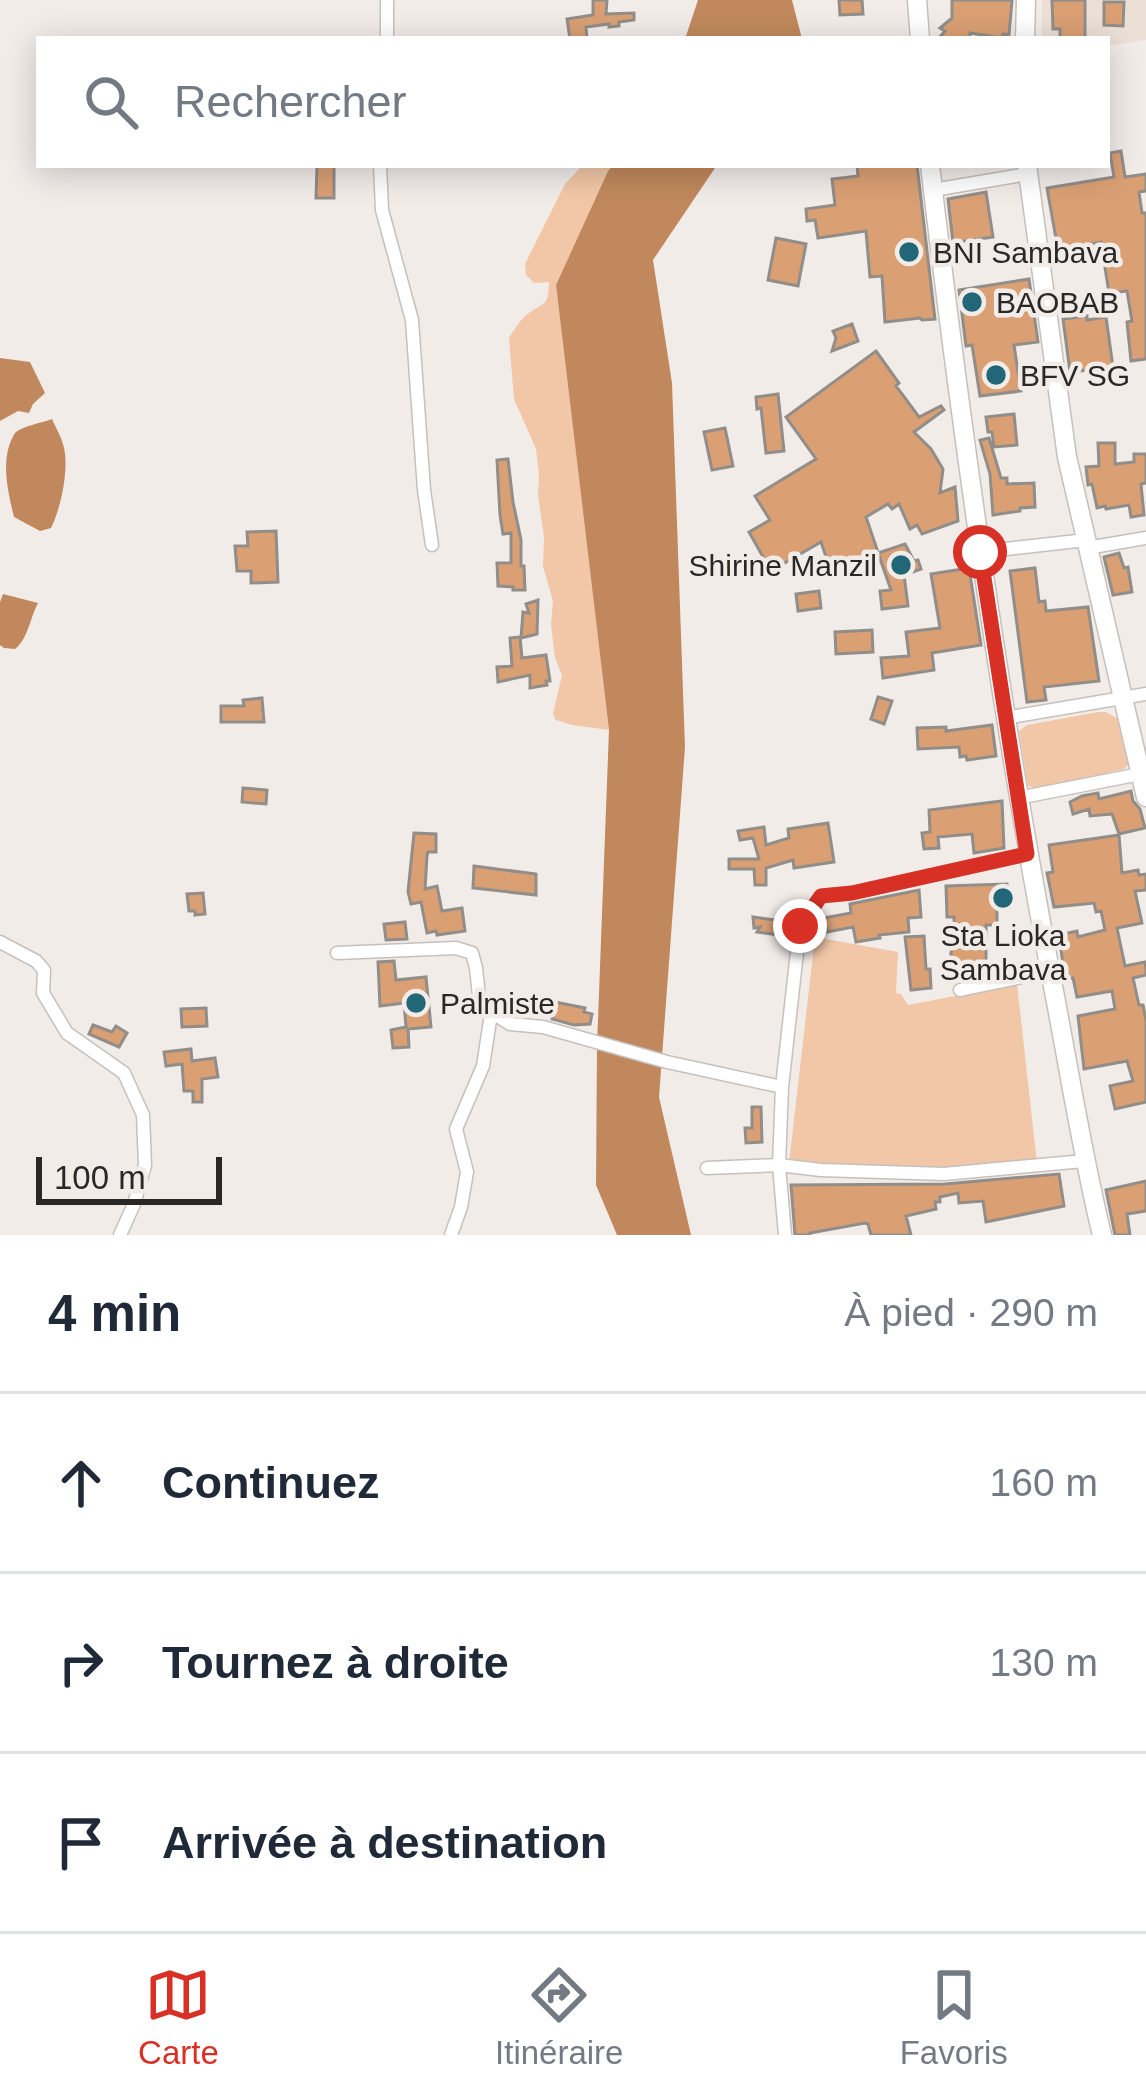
<!DOCTYPE html>
<html lang="fr">
<meta charset="utf-8">
<style>
:root{--surface:#fff;--page:#f6f6f7;--text:#1f2937;--muted:#747a83;--line:#e0e1e3;--accent:#d93025}
body{margin:0;font-family:Arial,sans-serif;background:var(--page);color:var(--text)}
.scale{position:absolute;left:36px;bottom:30px;width:186px;box-sizing:border-box;padding-left:12px;border:6px solid #2a2826;border-top:0;font-size:33px;line-height:42px;white-space:nowrap;color:#2a2826;-webkit-text-stroke:9px #f2ece9;paint-order:stroke}
.stop{position:absolute;width:36px;height:36px;margin:-27px;border:9px solid #d93025;border-radius:50%;background:#fff}
.stop.end{background:#d93025;border-color:#fff;box-shadow:0 3px 12px #0008}
.list{margin:0;padding:0;list-style:none}
h2{display:flex;justify-content:space-between;align-items:center;height:156px;margin:0;padding:0 48px;font-size:51px}
h2 small{font-size:39px;font-weight:400;color:var(--muted)}
.list li{display:grid;grid-template-columns:78px 1fr auto;gap:36px;align-items:center;box-sizing:border-box;height:180px;padding:0 48px;border-top:3px solid var(--line)}
.list b{display:block;font-size:45px;white-space:nowrap}
.list em{font-size:39px;font-style:normal;color:var(--muted)}
.icon{flex:none;width:66px;height:66px;fill:none;stroke:currentColor;stroke-width:2;stroke-linecap:round;stroke-linejoin:round}
.map{position:relative;flex:none;width:1146px;height:1235px;overflow:hidden}
.search{position:absolute;background:var(--surface);box-shadow:0 6px 30px #0003;left:36px;right:36px;top:36px;height:132px;display:flex;align-items:center;gap:30px;box-sizing:border-box;padding:0 42px;border-radius:0px;color:var(--muted);font-size:45px}
.sheet{height:696px;background:var(--surface)}
nav{display:flex;justify-content:space-around;align-items:center;box-sizing:border-box;height:168px;border-top:3px solid var(--line);background:var(--surface);font-size:33px;color:var(--muted)}
nav a{display:grid;justify-items:center;gap:6px}
nav .on{color:var(--accent)}
.map>svg:first-child{display:block}
.built{fill:#ebdfd6}
.green{fill:#f1c7a7}
.water{fill:#c0885c}
.building{fill:#daa074;stroke:#918d89;stroke-width:3}
.lines{fill:none;stroke-linecap:round;stroke-linejoin:round}
.street-casing{stroke:#c5c0bc;stroke-width:15}
.secondary-casing{stroke:#c5c0bc;stroke-width:21}
.street{stroke:#fff;stroke-width:12}
.secondary{stroke:#fff;stroke-width:18}
.route{stroke:#d93025;stroke-width:15}
.poi-dot{fill:#216777;stroke:#f2ece9;stroke-width:4.5}
.labels{text-anchor:middle;dominant-baseline:central;stroke-width:9;stroke-linejoin:round;paint-order:stroke}
.poi-label{font-size:30px;fill:#2a2826;stroke:#f2ece9;text-anchor:start}
</style>
<div class="map">
<svg width="1146" height="1235" viewBox="0 0 1146 1235">
<rect width="100%" height="100%" fill="#f2ece9"/>
<path class="built" d="M 1042,0 L 1146,0 L 1146,40 L 1107,46 L 1107,39 L 1042,39 Z"/>
<path class="green" d="M 583,165 L 613,165 L 608,171 L 556,285 L 609,730 L 572,725 L 556,720 L 553,714 L 562,675 L 555,658 L 551,624 L 553,601 L 543,566 L 544,537 L 538,496 L 539,473 L 536,449 L 514,399 L 509,338 C 514,330 521,318 529,313 C 546,301 548,306 549,282 L 534,283 L 526,275 L 525,264 L 565,184 Z
M 1098,712 L 1106,712 L 1118,719 L 1130,763 L 1124,769 L 1039,789 L 1028,786 L 1019,731 L 1027,725 Z
M 815,937 L 898,952 L 896,993 L 901,994 L 908,1005 L 1017,984 L 1037,1163 L 965,1168 L 789,1163 Z"/>
<path class="water" d="M 698,0 L 792,0 L 802,39 L 685,39 Z
M 613,165 L 717,165 L 653,260 L 672,383 L 685,747 L 659,1097 L 691,1235 L 617,1235 L 596,1185 L 597,1046 L 609,730 L 556,285 L 608,171 Z
M 0,358 L 30,362 L 45,393 L 33,404 L 29,413 L 18,411 L 0,421 Z
M 52,419 C 56,428 62,438 64,448 C 69,470 61,508 51,528 L 40,531 L 14,517 C 7,488 0,457 15,433 C 22,426 42,423 52,419 Z
M 3,594 L 38,603 C 30,618 28,639 15,649 L 4,648 L 0,645 L 0,602 Z"/>
<path class="building" d="M 593,0 L 607,0 L 606,14 L 634,13 L 634,20 L 619,22 L 619,26 L 609,27 L 609,24 L 586,27 L 587,39 L 570,39 L 567,19 L 593,15 Z
M 839,0 L 862,0 L 863,14 L 840,15 Z
M 952,0 L 1012,0 L 1009,35 L 1003,34 L 1002,38 L 970,33 L 970,39 L 938,39 L 945,31 L 940,28 L 952,18 Z
M 1052,0 L 1085,0 L 1085,39 L 1060,39 L 1060,29 L 1053,29 Z
M 1104,2 L 1124,2 L 1123,26 L 1104,25 Z
M 1121,151 L 1125,177 L 1146,174 L 1146,191 L 1139,192 L 1142,213 L 1146,213 L 1146,359 L 1131,361 L 1127,322 L 1132,321 L 1127,291 L 1109,293 L 1101,242 L 1058,250 L 1047,188 L 1114,177 L 1110,153 Z
M 317,165 L 334,165 L 334,198 L 316,198 Z
M 857,165 L 917,165 L 935,319 L 922,320 L 920,318 L 885,322 L 882,276 L 870,277 L 866,231 L 818,238 L 815,220 L 807,221 L 806,209 L 835,205 L 832,179 L 858,176 Z
M 986,192 L 993,237 L 953,243 L 948,199 Z
M 776,238 L 806,244 L 798,286 L 768,280 Z
M 1029,279 L 1038,342 L 1014,345 L 1021,391 L 980,396 L 972,345 L 966,346 L 959,290 Z
M 1087,316 L 1087,320 L 1106,317 L 1113,367 L 1108,368 L 1109,374 L 1090,376 L 1089,370 L 1070,372 L 1063,319 Z
M 852,324 L 858,341 L 832,351 L 836,338 L 833,331 Z
M 876,351 L 899,383 L 896,386 L 919,417 L 941,406 L 944,410 L 914,432 L 931,449 L 943,469 L 940,493 L 955,487 L 958,521 L 922,534 L 917,525 L 910,529 L 899,504 L 892,509 L 888,504 L 866,517 L 881,561 L 833,577 L 821,542 L 771,571 L 749,532 L 770,520 L 755,496 L 816,459 L 786,417 Z
M 778,394 L 784,451 L 766,453 L 761,408 L 757,409 L 756,397 Z
M 1014,414 L 1017,445 L 994,447 L 992,432 L 988,432 L 986,417 Z
M 725,428 L 733,466 L 712,470 L 704,432 Z
M 989,438 L 1001,478 L 1007,478 L 1007,484 L 1034,483 L 1035,507 L 1020,508 L 1020,511 L 993,515 L 990,474 L 980,440 Z
M 1098,443 L 1115,443 L 1115,464 L 1134,462 L 1134,454 L 1146,454 L 1146,483 L 1141,484 L 1144,515 L 1131,517 L 1129,505 L 1106,509 L 1105,506 L 1097,508 L 1092,484 L 1088,485 L 1086,467 L 1099,466 Z
M 508,459 L 513,502 L 521,540 L 521,566 L 524,566 L 525,590 L 513,590 L 513,587 L 498,586 L 497,563 L 511,563 L 511,533 L 503,534 L 500,515 L 497,460 Z
M 276,531 L 278,582 L 251,583 L 251,571 L 237,571 L 235,546 L 248,546 L 247,532 Z
M 905,544 L 914,561 L 918,560 L 921,569 L 904,575 L 908,606 L 882,609 L 880,591 L 891,590 L 878,553 Z
M 1119,553 L 1124,568 L 1128,567 L 1132,592 L 1113,595 L 1104,557 Z
M 969,568 L 981,645 L 932,653 L 934,670 L 883,678 L 881,658 L 909,656 L 906,632 L 940,628 L 931,574 Z
M 1035,568 L 1039,602 L 1045,601 L 1046,611 L 1088,607 L 1099,681 L 1044,687 L 1046,700 L 1027,702 L 1010,571 Z
M 819,591 L 821,608 L 798,611 L 796,594 Z
M 538,600 L 537,634 L 521,638 L 523,612 L 529,613 L 526,604 Z
M 872,630 L 873,652 L 836,654 L 835,632 Z
M 520,637 L 522,658 L 546,655 L 550,681 L 546,681 L 547,685 L 530,688 L 530,675 L 498,682 L 497,667 L 512,666 L 510,638 Z
M 878,697 L 892,701 L 884,724 L 871,719 Z
M 262,698 L 264,722 L 221,722 L 221,706 L 244,706 L 243,700 Z
M 992,725 L 996,756 L 967,760 L 966,756 L 960,757 L 959,747 L 918,749 L 917,728 L 946,727 L 946,731 Z
M 243,788 L 267,790 L 266,804 L 242,802 Z
M 1131,791 L 1133,801 L 1140,809 L 1145,828 L 1119,834 L 1112,814 L 1090,816 L 1089,809 L 1073,814 L 1070,802 L 1082,796 L 1098,793 L 1099,799 Z
M 1002,801 L 1004,848 L 974,853 L 972,834 L 938,837 L 939,848 L 924,849 L 922,833 L 930,832 L 929,810 Z
M 828,823 L 834,862 L 794,868 L 793,860 L 766,868 L 766,885 L 755,885 L 754,869 L 729,869 L 729,859 L 759,859 L 753,838 L 740,840 L 738,831 L 764,827 L 766,845 L 789,838 L 788,829 Z
M 414,833 L 436,834 L 436,852 L 428,852 L 427,856 L 425,889 L 437,886 L 442,911 L 462,908 L 465,931 L 437,935 L 436,931 L 427,933 L 421,902 L 411,904 L 408,892 Z
M 1119,835 L 1122,873 L 1138,870 L 1139,875 L 1146,874 L 1146,890 L 1135,891 L 1142,923 L 1117,928 L 1125,966 L 1145,962 L 1146,969 L 1146,975 L 1133,978 L 1139,1005 L 1143,1005 L 1146,1020 L 1146,1102 L 1115,1109 L 1110,1086 L 1133,1081 L 1127,1061 L 1084,1069 L 1078,1016 L 1115,1009 L 1112,991 L 1077,997 L 1073,978 L 1065,979 L 1059,935 L 1077,931 L 1078,937 L 1105,930 L 1101,911 L 1096,912 L 1094,903 L 1054,907 L 1047,873 L 1053,872 L 1049,845 Z
M 474,866 L 536,874 L 536,895 L 473,888 Z
M 1007,884 L 1008,908 L 997,909 L 997,925 L 986,925 L 986,970 L 950,966 L 952,941 L 954,941 L 954,917 L 947,917 L 946,886 Z
M 919,890 L 921,917 L 908,918 L 909,932 L 879,935 L 880,938 L 856,942 L 853,927 L 827,932 L 824,918 L 851,913 L 850,904 Z
M 203,893 L 205,914 L 195,915 L 195,911 L 189,911 L 187,894 Z
M 753,917 L 790,922 L 788,936 L 757,932 L 760,927 L 754,928 Z
M 405,922 L 407,939 L 386,940 L 384,924 Z
M 924,936 L 926,969 L 930,969 L 931,988 L 911,990 L 905,937 Z
M 394,961 L 396,980 L 426,977 L 431,1027 L 408,1029 L 409,1047 L 393,1048 L 391,1030 L 406,1027 L 404,1003 L 380,1006 L 378,962 Z
M 555,1002 L 585,1008 L 584,1012 L 592,1014 L 590,1024 L 574,1025 L 552,1019 Z
M 206,1008 L 207,1026 L 182,1027 L 181,1009 Z
M 93,1025 L 112,1032 L 116,1026 L 127,1033 L 119,1047 L 89,1034 Z
M 191,1049 L 192,1061 L 215,1058 L 218,1077 L 202,1079 L 202,1102 L 193,1102 L 193,1091 L 184,1091 L 182,1064 L 166,1066 L 164,1052 Z
M 752,1107 L 761,1107 L 762,1142 L 746,1143 L 745,1128 L 752,1128 Z
M 1059,1174 L 1064,1206 L 986,1222 L 983,1201 L 959,1203 L 958,1193 L 940,1197 L 940,1202 L 935,1202 L 936,1209 L 906,1216 L 911,1235 L 871,1235 L 868,1224 L 865,1223 L 810,1233 L 810,1235 L 795,1235 L 791,1185 L 945,1184 Z
M 1146,1181 L 1146,1211 L 1127,1214 L 1130,1235 L 1115,1235 L 1106,1190 Z"/>
<g class="lines">
<defs>
<path id="street" d="M 387,39 L 387,0
M 380,165 L 382,210 L 412,320 L 424,490 L 432,545
M 933,190 L 1028,174
M 1087,548 L 1146,538
M 979,552 L 1086,540
M 1005,718 L 1146,694
M 1018,798 L 1140,774
M 0,942 L 36,961 L 44,970 L 43,993 L 67,1033 L 124,1073 L 143,1115 L 145,1165 L 134,1204 L 120,1235
M 337,953 L 456,948 L 472,953 L 476,968 L 480,1005 L 510,1024 L 543,1027 L 667,1062 L 782,1087 L 779,1165 L 785,1235
M 960,990 L 1050,971
M 782,1087 L 800,925 L 821,896 L 852,893 L 1027,854
M 707,1168 L 779,1165 L 821,1170 L 944,1174 L 1084,1161
M 451,1235 L 461,1207 L 467,1172 L 456,1129 L 483,1066 L 491,1014"/>
<path id="secondary" d="M 917,0 L 920,39
M 1025,39 L 1026,0
M 930,165 C 962,437 1000,707 1051,976 C 1068,1062 1081,1149 1102,1235
M 1027,165 L 1067,457 L 1146,797"/>
</defs>
<use href="#street" class="street-casing"/>
<use href="#secondary" class="secondary-casing"/>
<use href="#street" class="street"/>
<use href="#secondary" class="secondary"/>
</g>
<g class="lines">
<path class="route" d="M 800,926 L 821,896 L 852,893 L 1027,854 L 980,552"/>
</g>
<g class="poi-dot">
<circle cx="909" cy="252" r="12"/>
<circle cx="972" cy="302" r="12"/>
<circle cx="996" cy="375" r="12"/>
<circle cx="901" cy="565" r="12"/>
<circle cx="1003" cy="898" r="12"/>
<circle cx="416" cy="1003" r="12"/>
</g>
<g class="labels">
<g class="poi-label">
<text x="933" y="252">BNI Sambava</text>
<text x="996" y="302">BAOBAB</text>
<text x="1020" y="375">BFV SG</text>
<text x="877" y="565" text-anchor="end">Shirine Manzil</text>
<text x="1003" y="935" text-anchor="middle">Sta Lioka<tspan x="1003" dy="34">Sambava</tspan></text>
<text x="440" y="1003">Palmiste</text>
</g>
</g>
</svg>
<div class="scale">100 m</div>
<div class="stop" style="left:980px;top:552px"></div>
<div class="stop end" style="left:800px;top:926px"></div>
<div class="search"><svg class="icon" aria-label="search" viewBox="0 0 24 24"><circle cx="10" cy="10" r="6"/><path d="M15 15l6 6"/></svg>Rechercher</div>
</div>
<section class="sheet">
<h2>4 min<small>À pied · 290 m</small></h2>
<ul class="list">
<li><svg class="icon" aria-label="ahead" viewBox="0 0 24 24"><path d="M12 20V5M6 11l6-6 6 6"/></svg><div><b>Continuez</b></div><em>160 m</em></li>
<li><svg class="icon" aria-label="right" viewBox="0 0 24 24"><path d="M7 20v-9h11M14 6l5 5-5 5"/></svg><div><b>Tournez à droite</b></div><em>130 m</em></li>
<li><svg class="icon" aria-label="arrive" viewBox="0 0 24 24"><path d="M6 21V4h12l-3 4 3 4H6"/></svg><div><b>Arrivée à destination</b></div></li>
</ul>
</section>
<nav>
<a class="on"><svg class="icon" aria-label="map" viewBox="0 0 24 24"><path d="M3 6l6-2 6 2 6-2v14l-6 2-6-2-6 2zM9 4v14M15 6v14"/></svg>Carte</a>
<a><svg class="icon" aria-label="directions" viewBox="0 0 24 24"><path d="M12 3l9 9-9 9-9-9zM9 14v-3h6M13 9l2 2-2 2"/></svg>Itinéraire</a>
<a><svg class="icon" aria-label="saved" viewBox="0 0 24 24"><path d="M7 4h10v16l-5-4-5 4z"/></svg>Favoris</a>
</nav>
